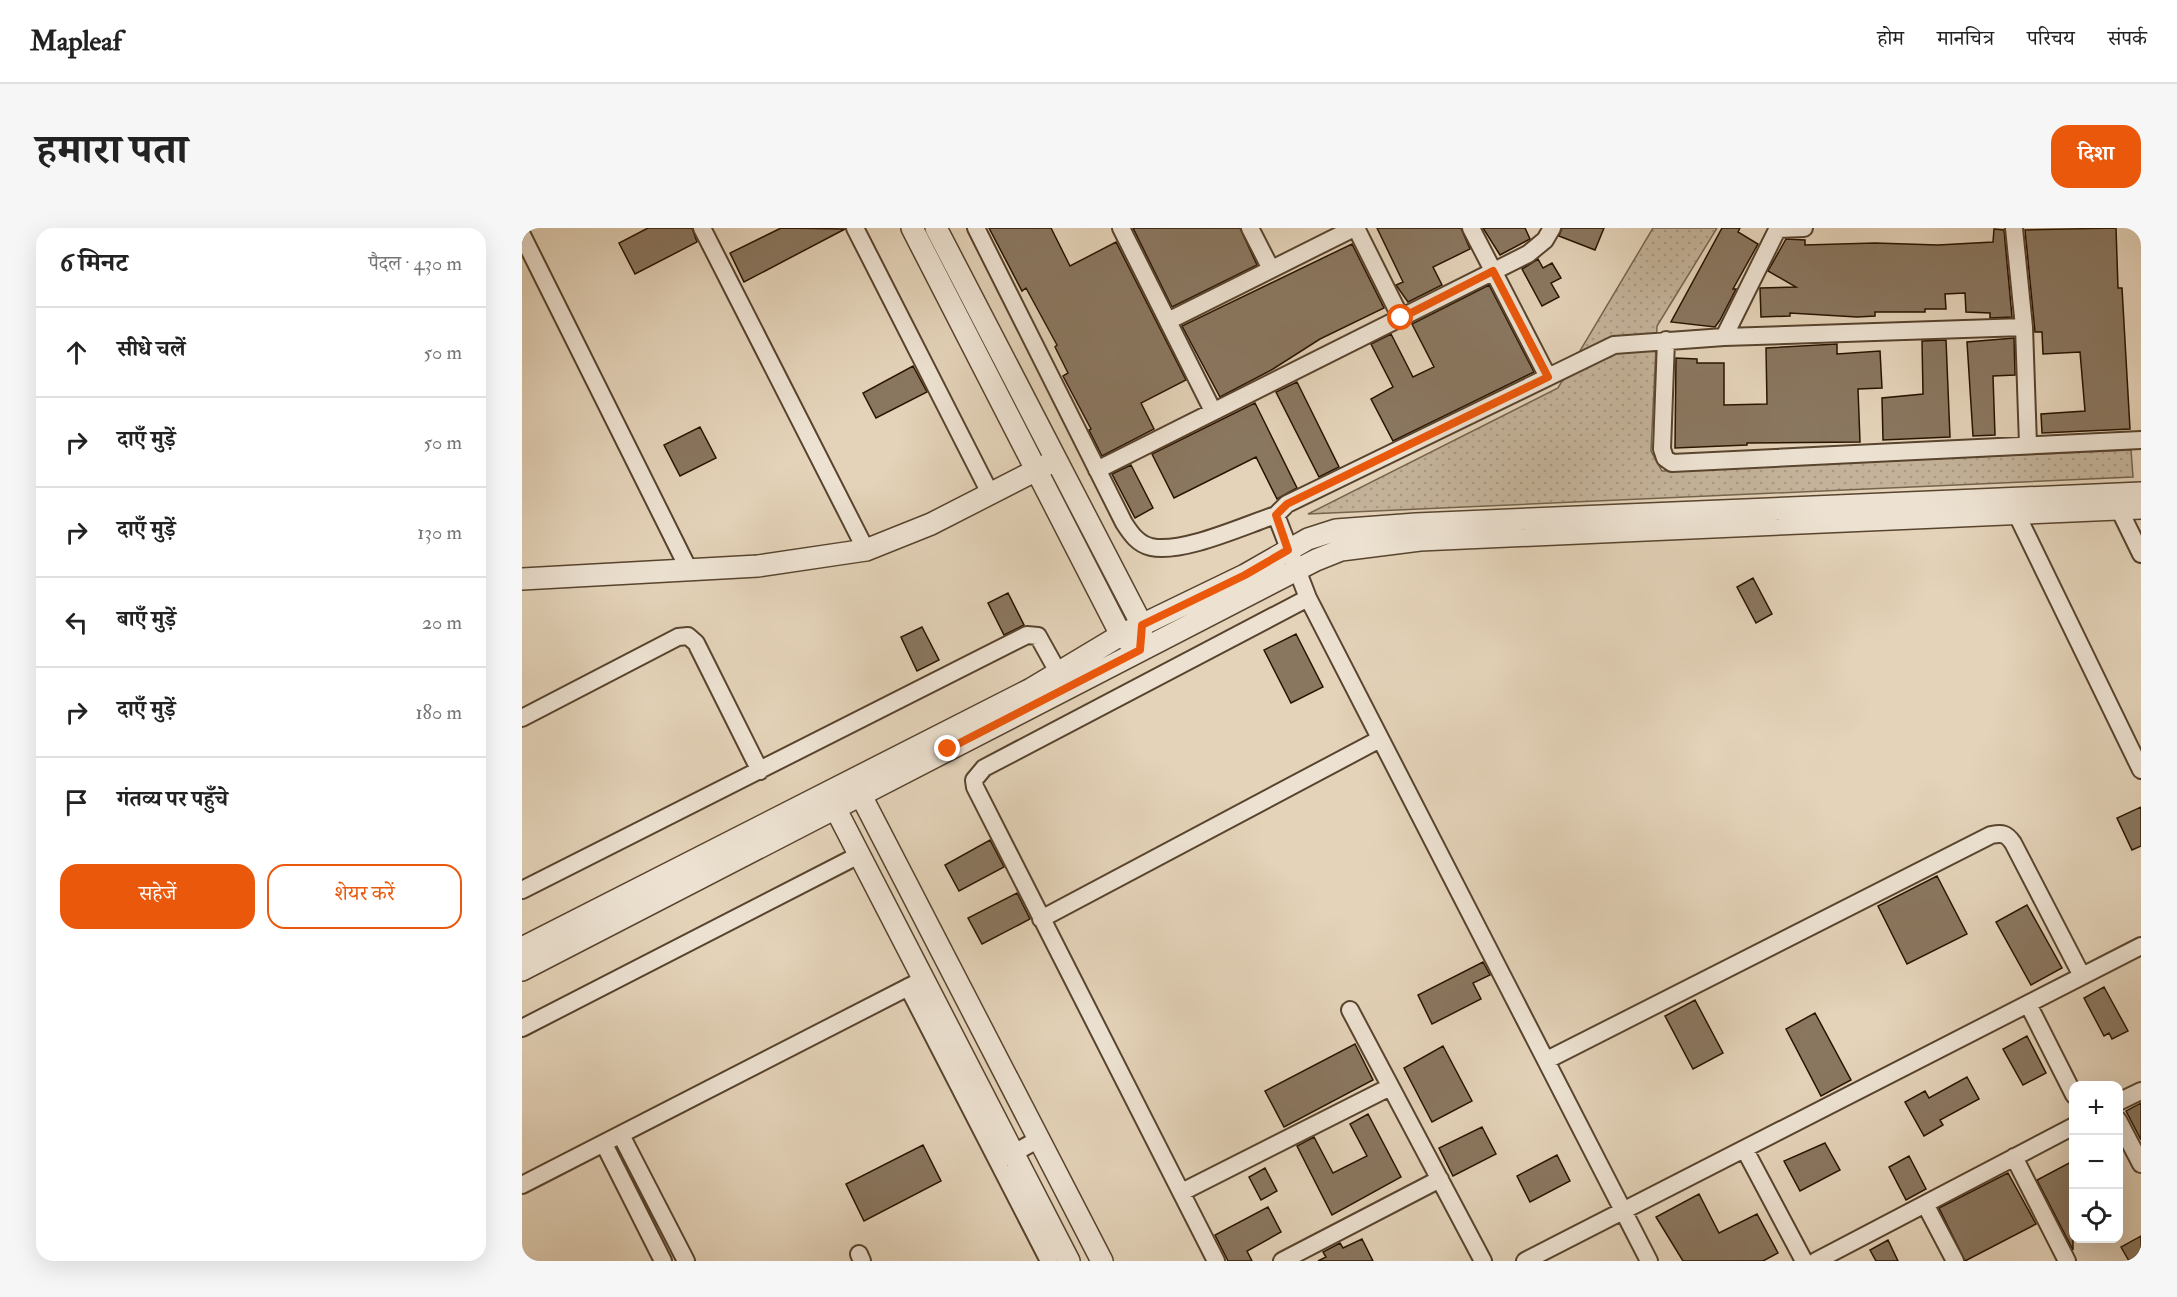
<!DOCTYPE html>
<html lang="hi">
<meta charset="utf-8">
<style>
:root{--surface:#fff;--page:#f6f6f6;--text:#222;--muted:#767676;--line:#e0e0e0;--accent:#ea580c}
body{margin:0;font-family:"IM FELL Double Pica","Noto Serif Devanagari",serif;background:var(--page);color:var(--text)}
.controls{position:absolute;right:18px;bottom:18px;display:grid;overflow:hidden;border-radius:12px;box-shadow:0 6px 24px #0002}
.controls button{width:54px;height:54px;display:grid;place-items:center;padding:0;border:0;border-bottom:2px solid var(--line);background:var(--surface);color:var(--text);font:30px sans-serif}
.stop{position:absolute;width:18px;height:18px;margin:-14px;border:4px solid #ea580c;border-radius:50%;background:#fff}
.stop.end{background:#ea580c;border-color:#fff;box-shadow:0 2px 6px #0008}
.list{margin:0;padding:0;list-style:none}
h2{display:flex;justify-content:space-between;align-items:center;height:78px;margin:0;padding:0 24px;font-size:26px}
h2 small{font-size:20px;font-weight:400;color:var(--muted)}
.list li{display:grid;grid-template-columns:39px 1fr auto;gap:18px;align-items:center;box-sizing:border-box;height:90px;padding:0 24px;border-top:2px solid var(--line)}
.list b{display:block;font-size:22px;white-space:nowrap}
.list em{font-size:20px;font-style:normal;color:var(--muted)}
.actions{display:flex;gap:12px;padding:18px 24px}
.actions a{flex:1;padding:14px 0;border:2px solid var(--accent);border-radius:18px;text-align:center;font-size:21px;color:var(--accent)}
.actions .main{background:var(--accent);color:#fff}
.icon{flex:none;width:33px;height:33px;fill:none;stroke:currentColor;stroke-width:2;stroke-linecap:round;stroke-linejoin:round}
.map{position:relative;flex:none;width:1619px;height:1033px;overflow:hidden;border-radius:18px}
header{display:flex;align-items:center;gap:36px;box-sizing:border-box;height:84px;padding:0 30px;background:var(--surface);border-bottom:2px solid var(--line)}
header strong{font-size:28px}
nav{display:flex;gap:33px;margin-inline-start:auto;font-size:21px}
.intro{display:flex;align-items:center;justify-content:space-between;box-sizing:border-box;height:144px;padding:0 36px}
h1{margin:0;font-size:42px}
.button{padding:15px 27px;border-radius:18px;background:var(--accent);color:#fff;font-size:21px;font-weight:700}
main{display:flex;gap:36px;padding:0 36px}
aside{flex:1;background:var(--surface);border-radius:18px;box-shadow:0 6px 24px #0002}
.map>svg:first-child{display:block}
.grass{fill:url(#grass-dots);stroke:#76644d;stroke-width:1.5}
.building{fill:#8a7760;stroke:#291400;stroke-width:1.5}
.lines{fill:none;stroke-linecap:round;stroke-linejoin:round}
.minor-casing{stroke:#58442e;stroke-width:20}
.tertiary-casing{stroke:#58442e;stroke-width:24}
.minor{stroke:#ede2d2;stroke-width:16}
.tertiary{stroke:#ede2d2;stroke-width:21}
.route{stroke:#ea580c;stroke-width:8}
</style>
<header>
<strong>Mapleaf</strong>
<nav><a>होम</a><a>मानचित्र</a><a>परिचय</a><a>संपर्क</a></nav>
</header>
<div class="intro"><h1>हमारा पता</h1><a class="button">दिशा</a></div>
<main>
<aside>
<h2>6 मिनट<small>पैदल · 430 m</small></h2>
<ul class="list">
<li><svg class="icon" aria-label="ahead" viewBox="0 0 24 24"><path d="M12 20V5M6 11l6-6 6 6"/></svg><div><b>सीधे चलें</b></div><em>50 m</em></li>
<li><svg class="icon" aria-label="right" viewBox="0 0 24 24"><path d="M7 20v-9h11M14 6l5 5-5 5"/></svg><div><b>दाएँ मुड़ें</b></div><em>50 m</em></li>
<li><svg class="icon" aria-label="right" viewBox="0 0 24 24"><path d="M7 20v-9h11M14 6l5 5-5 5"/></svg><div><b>दाएँ मुड़ें</b></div><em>130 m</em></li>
<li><svg class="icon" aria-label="left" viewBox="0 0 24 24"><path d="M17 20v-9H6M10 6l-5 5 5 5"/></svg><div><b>बाएँ मुड़ें</b></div><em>20 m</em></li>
<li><svg class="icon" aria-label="right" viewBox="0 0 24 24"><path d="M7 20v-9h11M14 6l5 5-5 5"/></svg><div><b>दाएँ मुड़ें</b></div><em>180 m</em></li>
<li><svg class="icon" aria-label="arrive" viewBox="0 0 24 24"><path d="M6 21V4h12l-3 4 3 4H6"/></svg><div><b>गंतव्य पर पहुँचे</b></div></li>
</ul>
<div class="actions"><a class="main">सहेजें</a><a>शेयर करें</a></div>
</aside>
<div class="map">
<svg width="1619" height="1033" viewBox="0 0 1619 1033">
<defs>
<pattern id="grass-dots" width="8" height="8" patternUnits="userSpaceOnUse" patternTransform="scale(1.5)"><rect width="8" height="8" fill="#c4b39a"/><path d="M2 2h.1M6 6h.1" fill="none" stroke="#a89983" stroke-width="1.8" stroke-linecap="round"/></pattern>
</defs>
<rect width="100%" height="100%" fill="#e4d3b9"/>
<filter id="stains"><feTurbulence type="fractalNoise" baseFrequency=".00333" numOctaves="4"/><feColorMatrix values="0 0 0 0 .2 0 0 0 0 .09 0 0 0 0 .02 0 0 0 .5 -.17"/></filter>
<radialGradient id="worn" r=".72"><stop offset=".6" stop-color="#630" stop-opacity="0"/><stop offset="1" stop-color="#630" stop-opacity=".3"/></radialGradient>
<path class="grass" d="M 1131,0 L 1195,0 L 1135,98 L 1129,223 L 1140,243 L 1609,222 L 1611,249 L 786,286 L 1036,160 Z"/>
<path class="building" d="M 126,0 L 170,0 L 175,14 L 113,46 L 97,15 Z
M 259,0 L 323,1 L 222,54 L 208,25 Z
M 467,0 L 529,0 L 548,38 L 594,14 L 664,152 L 619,175 L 632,201 L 580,228 L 567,202 L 569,201 L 541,148 L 546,145 L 533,119 L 535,117 L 504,60 L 500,63 Z
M 611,0 L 718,0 L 735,37 L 650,79 Z
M 855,0 L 939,0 L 948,21 L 911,39 L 920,57 L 886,74 L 874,57 L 881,54 Z
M 961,0 L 1003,0 L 1008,11 L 978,27 Z
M 1040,0 L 1082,0 L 1073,22 L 1037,8 Z
M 1200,0 L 1218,0 L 1216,4 L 1236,16 L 1211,61 L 1214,61 L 1198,92 L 1193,99 L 1149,94 Z
M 1594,0 L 1596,60 L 1600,60 L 1608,201 L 1520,205 L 1519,186 L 1563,183 L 1558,124 L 1521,126 L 1520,104 L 1513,104 L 1503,2 Z
M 1472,1 L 1482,2 L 1490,89 L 1468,90 L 1468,85 L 1444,84 L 1443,65 L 1423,66 L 1424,81 L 1403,81 L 1403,84 L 1353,84 L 1353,88 L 1335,89 L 1268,85 L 1268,88 L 1239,89 L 1238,60 L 1274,59 L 1246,43 L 1264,11 L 1283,12 L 1283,17 L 1353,15 L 1416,17 L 1471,14 Z
M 830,16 L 862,80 L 798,111 L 751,141 L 698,169 L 660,98 Z
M 1016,31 L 1021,40 L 1030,35 L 1039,50 L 1029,55 L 1037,69 L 1020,78 L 1000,41 Z
M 967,57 L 1012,144 L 871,213 L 849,171 L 871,159 L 849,116 L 869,106 L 891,149 L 912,139 L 890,96 Z
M 1492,110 L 1493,147 L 1471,148 L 1473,207 L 1451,208 L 1445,114 Z
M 1424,112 L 1428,209 L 1361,212 L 1360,170 L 1401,166 L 1400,113 Z
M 1315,116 L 1315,126 L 1358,123 L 1360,160 L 1336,161 L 1338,214 L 1225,215 L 1225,217 L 1153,220 L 1154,130 L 1175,131 L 1175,135 L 1202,135 L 1202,177 L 1245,176 L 1244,120 Z
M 391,138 L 405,164 L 354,190 L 341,165 Z
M 775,154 L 817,239 L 797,249 L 754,164 Z
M 733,175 L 775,260 L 755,271 L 734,229 L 652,270 L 630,226 Z
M 178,199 L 194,230 L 158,248 L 142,217 Z
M 609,237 L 631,280 L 613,290 L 590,246 Z
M 1231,350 L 1250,386 L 1234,395 L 1215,359 Z
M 486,365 L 502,397 L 482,407 L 466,375 Z
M 400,399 L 417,432 L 395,443 L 379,409 Z
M 774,406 L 801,459 L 769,475 L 742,422 Z
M 1619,579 L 1619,618 L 1610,622 L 1595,590 Z
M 468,612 L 482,639 L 437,663 L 423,637 Z
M 1415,648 L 1445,706 L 1385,736 L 1356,678 Z
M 495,665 L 508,691 L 460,716 L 446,690 Z
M 1505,677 L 1540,740 L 1509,757 L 1474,694 Z
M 961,734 L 968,747 L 951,755 L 959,771 L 910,796 L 896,767 Z
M 1582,759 L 1606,803 L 1590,811 L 1587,805 L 1582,808 L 1562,770 Z
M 1173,772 L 1201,825 L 1171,841 L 1143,788 Z
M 1293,785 L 1329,852 L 1299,868 L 1264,801 Z
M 1505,808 L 1524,845 L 1501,857 L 1481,821 Z
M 833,816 L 851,852 L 762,899 L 743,863 Z
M 921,818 L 950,873 L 910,894 L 882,840 Z
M 1445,849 L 1457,871 L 1418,892 L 1421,897 L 1402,908 L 1383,874 L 1403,863 L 1407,870 Z
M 1619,875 L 1619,912 L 1604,883 Z
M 846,886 L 879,949 L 810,987 L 775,918 L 792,909 L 811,945 L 845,928 L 828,896 Z
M 960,899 L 974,926 L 931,948 L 917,920 Z
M 1303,915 L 1318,942 L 1278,963 L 1262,933 Z
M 401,917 L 419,953 L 342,993 L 324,956 Z
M 1035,927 L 1048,953 L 1008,974 L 995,948 Z
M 1387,928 L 1404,961 L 1384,972 L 1367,939 Z
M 1551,933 L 1551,1022 L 1515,952 Z
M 743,940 L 755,963 L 739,972 L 727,949 Z
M 1486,945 L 1514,996 L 1443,1033 L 1417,980 Z
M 1177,966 L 1197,1005 L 1235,986 L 1256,1025 L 1241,1033 L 1161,1033 L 1134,989 Z
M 746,979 L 759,1004 L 725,1023 L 730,1033 L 706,1033 L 693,1007 Z
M 1619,1008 L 1619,1033 L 1607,1033 L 1599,1019 Z
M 840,1011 L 851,1033 L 796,1033 L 804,1029 L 801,1024 L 818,1015 L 821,1020 Z
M 1366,1012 L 1376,1033 L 1354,1033 L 1348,1022 Z"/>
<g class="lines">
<defs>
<path id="minor" d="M 180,0 L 344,322
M 333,0 L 468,265
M 454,0 L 602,295 C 609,306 616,316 629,319 C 661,326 723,297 754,287
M 599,0 L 691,183
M 728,0 L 749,41
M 834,0 L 879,90
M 949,0 L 1026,149
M 1492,0 L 1502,99 L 1506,217
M 1256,1 L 1282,0
M 0,7 L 167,342
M 646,93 L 832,0
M 1202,109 L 1256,0
M 1144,112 L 1140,221 L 1143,230 L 1150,235 L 1619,212
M 575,242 L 1006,26 L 1023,12 L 1030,0
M 1597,281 L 1619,326
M 1495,287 L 1619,542
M 0,490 L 156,409 L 166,408 L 174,415 L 238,543
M 0,662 L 505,407 L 516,408 L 536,444
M 519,691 L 858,511
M 386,759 L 527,1033
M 1506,776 L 1552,867
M 828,782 L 961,1033
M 0,800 L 337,627
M 1025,832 L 1469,607 C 1480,605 1484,605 1491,615 L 1560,748
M 1596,874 L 1619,863
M 1596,892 L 1619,936
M 99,907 L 164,1033
M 82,916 L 141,1033
M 1223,922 L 1282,1033
M 1492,929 L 1545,1033
M 481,931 L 517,911
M 0,957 L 402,751
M 660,964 L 868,859
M 1403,976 L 1433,1033
M 337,1026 L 340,1033
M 694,1033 L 453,559 L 452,552 L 462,540 L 786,370
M 760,1033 L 918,951
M 1003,1033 L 1619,718
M 1127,1033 L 786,370 L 754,287 L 765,276 L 1092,117 L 1202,109 L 1502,99
M 1294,1033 L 1552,898"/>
<path id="tertiary" d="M 390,0 L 599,407 L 610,416
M 414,0 L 620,397 L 619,409
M 0,351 L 236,338 L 344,322 L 409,296 L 534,232
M 333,556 L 580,1033
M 308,570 L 547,1033
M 0,720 L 509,461 L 599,407 L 723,347 L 786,311 L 814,302 L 894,296 L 1619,265
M 0,742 L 794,332 L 819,322 L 898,312 L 1619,280"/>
</defs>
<use href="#minor" class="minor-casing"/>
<use href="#tertiary" class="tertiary-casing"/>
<use href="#minor" class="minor"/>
<use href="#tertiary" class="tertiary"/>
</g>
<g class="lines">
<path class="route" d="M 426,521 L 618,422 L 620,397 L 723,347 L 766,322 L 754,287 L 765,276 L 1026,149 L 971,43 L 879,90"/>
</g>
<rect width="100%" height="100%" filter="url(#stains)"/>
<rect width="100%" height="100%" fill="url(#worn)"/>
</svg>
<div class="controls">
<button>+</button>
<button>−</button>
<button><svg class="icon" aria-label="locate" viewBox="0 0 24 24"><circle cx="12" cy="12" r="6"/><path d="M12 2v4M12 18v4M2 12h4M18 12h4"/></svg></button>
</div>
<div class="stop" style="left:879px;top:90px"></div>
<div class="stop end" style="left:426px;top:521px"></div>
</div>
</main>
